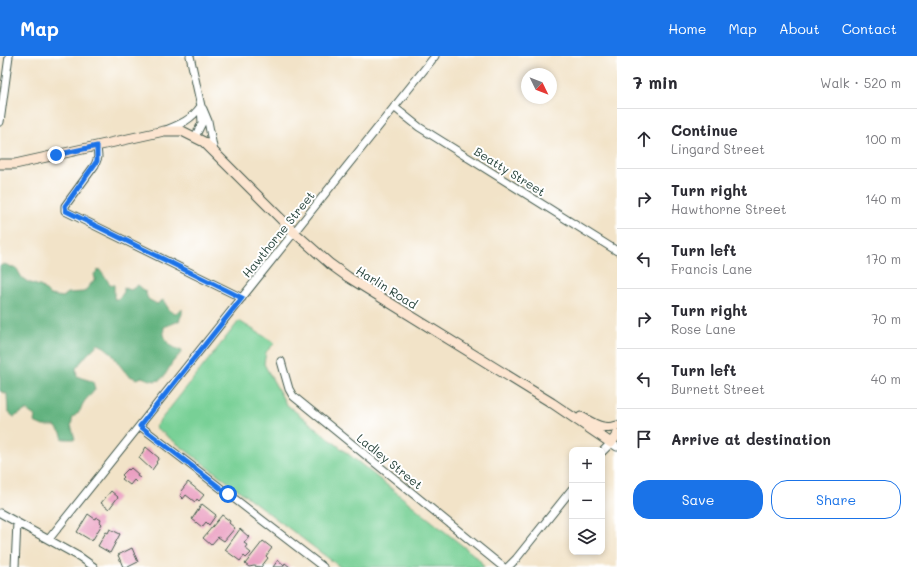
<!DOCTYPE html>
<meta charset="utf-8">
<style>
:root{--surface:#fff;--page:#f2f2f3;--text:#2b2b33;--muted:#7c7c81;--line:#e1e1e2;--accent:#1a73e8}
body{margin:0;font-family:Mali,sans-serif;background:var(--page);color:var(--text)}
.controls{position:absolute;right:12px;bottom:12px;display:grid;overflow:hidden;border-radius:8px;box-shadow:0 2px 6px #0003}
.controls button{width:36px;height:36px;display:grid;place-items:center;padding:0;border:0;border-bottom:1px solid var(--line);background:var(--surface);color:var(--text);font:20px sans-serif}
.compass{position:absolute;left:521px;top:12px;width:36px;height:36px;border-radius:50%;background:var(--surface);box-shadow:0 2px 6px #0003;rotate:133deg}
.stop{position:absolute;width:12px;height:12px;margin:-9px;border:3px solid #1a73e8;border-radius:50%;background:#fff}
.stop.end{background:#1a73e8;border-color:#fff;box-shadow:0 1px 4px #0008}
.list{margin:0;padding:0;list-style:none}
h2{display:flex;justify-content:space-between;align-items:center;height:52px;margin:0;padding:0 16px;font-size:17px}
h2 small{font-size:13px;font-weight:400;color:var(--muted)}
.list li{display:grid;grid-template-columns:26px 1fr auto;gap:12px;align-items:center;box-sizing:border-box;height:60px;padding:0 16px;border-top:1px solid var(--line)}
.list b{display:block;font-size:15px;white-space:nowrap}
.list p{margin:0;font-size:13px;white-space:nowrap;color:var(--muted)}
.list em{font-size:13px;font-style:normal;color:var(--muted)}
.actions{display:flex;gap:8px;padding:12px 16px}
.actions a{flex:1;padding:9px 0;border:1px solid var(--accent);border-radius:16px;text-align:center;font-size:14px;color:var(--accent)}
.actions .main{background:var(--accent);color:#fff}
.icon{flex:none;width:22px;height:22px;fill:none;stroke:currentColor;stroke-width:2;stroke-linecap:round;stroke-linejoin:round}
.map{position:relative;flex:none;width:617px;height:511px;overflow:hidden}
header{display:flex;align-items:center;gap:24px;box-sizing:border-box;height:56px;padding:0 20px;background:var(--accent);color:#fff}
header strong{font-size:19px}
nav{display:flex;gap:22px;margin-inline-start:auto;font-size:14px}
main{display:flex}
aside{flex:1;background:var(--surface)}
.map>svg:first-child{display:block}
.green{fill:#78d096;stroke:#4c8665}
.forest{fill:#62b27f;stroke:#40785a}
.building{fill:#e99abe}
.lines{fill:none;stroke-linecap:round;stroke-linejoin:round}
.minor-casing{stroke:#3f564a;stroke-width:9}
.secondary-casing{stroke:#3f564a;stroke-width:11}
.minor{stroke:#fff;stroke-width:7}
.secondary{stroke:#fce5d0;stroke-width:9}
.route{stroke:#1a73e8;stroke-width:5}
.labels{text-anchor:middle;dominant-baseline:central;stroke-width:4;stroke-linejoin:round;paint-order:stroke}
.street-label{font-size:12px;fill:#1f3d34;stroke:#fff}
</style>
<header>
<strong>Map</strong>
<nav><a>Home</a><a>Map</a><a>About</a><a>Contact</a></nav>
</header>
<main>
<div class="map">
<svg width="617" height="511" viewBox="0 0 617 511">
<rect width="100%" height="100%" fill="#fff"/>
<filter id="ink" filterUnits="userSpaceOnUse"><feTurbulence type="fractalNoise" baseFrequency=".025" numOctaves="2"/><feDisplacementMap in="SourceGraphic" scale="8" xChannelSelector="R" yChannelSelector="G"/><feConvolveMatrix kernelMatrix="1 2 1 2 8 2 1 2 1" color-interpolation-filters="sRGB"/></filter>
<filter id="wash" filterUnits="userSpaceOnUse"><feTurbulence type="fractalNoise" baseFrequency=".012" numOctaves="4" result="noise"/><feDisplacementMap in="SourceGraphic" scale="16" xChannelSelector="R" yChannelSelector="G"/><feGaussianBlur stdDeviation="0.9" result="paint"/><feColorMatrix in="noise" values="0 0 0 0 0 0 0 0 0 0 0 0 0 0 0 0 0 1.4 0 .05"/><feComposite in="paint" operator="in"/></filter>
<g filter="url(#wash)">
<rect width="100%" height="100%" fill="#f2e3c8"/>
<path class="green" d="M 239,265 L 275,287 L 266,296 L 264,308 L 286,348 L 479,503 L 484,511 L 340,511 L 155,371 Z"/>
<path class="forest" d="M 4,208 L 17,213 L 22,222 L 28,226 L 42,231 L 50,239 L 63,241 L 68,237 L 84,236 L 95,223 L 94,218 L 99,213 L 110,228 L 114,229 L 114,243 L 118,243 L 124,236 L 124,232 L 131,234 L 138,229 L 145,235 L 148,243 L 157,248 L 163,244 L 170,255 L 176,257 L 182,253 L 182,258 L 179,265 L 164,271 C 162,285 171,291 182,295 C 179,300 175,303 172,307 C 163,322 162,330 142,321 L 137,323 C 118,318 117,294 98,288 L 86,300 L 76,312 L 77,320 C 82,323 88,323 93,326 L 95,333 C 92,339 87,341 84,346 C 79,354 83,354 73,361 L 71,369 L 75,383 L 63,383 L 61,377 L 55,370 L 43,370 L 34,366 L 35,360 L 26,354 L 14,361 L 8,356 L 7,338 L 0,335 L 0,210 Z"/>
<g id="blocks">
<path class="building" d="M 146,391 L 159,402 L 156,406 L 157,407 L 152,414 L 139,402 Z
M 131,412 L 138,418 L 137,420 L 140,422 L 136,426 L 134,424 L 130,429 L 122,423 L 124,421 L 122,419 L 128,413 L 129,414 Z
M 188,426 L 204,439 L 199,445 L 197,443 L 195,446 L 186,439 L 183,443 L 180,440 L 182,436 L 181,435 Z
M 111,435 L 118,441 L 109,453 L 101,447 Z
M 202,448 L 216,459 L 209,469 L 206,466 L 202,471 L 192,463 Z
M 88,458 L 95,463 L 96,461 L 101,464 L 100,466 L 102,468 L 92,485 L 77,476 Z
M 222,459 L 230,465 L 229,467 L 235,472 L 224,485 L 218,481 L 211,489 L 203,482 Z
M 110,473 L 120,478 L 110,497 L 98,490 L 106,476 L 108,477 Z
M 240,473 L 249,481 L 244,487 L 247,489 L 245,492 L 251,497 L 246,502 L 244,500 L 240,505 L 225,494 Z
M 263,485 L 272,492 L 266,500 L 268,502 L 261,511 L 254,510 L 249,511 L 245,508 Z
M 132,492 L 138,506 L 128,511 L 123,511 L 118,499 Z
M 278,504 L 284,509 L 285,507 L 290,511 L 273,511 Z"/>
</g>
</g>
<g filter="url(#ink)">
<use href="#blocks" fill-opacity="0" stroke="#3f564a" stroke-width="1"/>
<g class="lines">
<defs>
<path id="minor" d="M 190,0 L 201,50 L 202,67 L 195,81
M 394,51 L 419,71 L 617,195
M 203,53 L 208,65 L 214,96
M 0,66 L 9,0
M 166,74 C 181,68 191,64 201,50
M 97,90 L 98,101 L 95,109 L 65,150 L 65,155 L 242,242
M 281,305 L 289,333 L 293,340 L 503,511
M 140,370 L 323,511
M 602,396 L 611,387 L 617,391
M 0,457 L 80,501 L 94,511
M 49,483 L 435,0
M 15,511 L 17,466
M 508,511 L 516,503 L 572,433"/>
<path id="secondary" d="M 0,108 L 15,108 L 164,75 L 182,75 L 204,86 L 294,176 L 330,208 L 348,221 L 552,347 L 611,387 L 617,379
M 581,361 C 593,367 603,375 617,370"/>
</defs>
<use href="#minor" class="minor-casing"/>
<use href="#secondary" class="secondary-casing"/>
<use href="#minor" class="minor"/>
<use href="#secondary" class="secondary"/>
</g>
</g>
<g class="lines" filter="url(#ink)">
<path class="route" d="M 56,99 L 97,90 L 97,105 L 65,150 L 66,155 L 242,242 L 140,370 L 228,438"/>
</g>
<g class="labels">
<g class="street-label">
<text transform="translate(510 115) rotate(32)">Beatty Street</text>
<text transform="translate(278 178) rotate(-51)">Hawthorne Street</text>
<text transform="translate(387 231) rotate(32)">Harlin Road</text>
<text transform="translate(390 405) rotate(39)">Ladley Street</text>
</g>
</g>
</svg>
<div class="controls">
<button>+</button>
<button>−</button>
<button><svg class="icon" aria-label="layers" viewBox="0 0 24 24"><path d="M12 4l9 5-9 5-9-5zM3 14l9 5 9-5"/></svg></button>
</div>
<svg class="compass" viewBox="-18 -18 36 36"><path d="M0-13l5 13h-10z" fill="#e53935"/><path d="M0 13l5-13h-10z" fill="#7c7c81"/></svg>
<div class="stop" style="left:228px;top:438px"></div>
<div class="stop end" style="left:56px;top:99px"></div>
</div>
<aside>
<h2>7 min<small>Walk · 520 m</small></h2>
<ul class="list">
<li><svg class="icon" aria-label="ahead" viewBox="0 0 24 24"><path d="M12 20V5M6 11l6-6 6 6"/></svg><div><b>Continue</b><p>Lingard Street</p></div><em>100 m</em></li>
<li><svg class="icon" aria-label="right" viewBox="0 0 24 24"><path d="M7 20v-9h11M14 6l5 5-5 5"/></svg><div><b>Turn right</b><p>Hawthorne Street</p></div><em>140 m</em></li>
<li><svg class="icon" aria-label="left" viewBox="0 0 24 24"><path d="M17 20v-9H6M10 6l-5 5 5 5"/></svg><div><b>Turn left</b><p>Francis Lane</p></div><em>170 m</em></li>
<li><svg class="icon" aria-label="right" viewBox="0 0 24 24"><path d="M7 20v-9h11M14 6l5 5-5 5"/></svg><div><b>Turn right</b><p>Rose Lane</p></div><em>70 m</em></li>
<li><svg class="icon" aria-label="left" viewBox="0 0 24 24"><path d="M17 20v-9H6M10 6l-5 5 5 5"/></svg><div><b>Turn left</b><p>Burnett Street</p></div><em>40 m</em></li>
<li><svg class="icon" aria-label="arrive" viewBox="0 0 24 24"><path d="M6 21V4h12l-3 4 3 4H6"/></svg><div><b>Arrive at destination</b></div></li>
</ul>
<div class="actions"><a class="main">Save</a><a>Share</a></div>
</aside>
</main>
